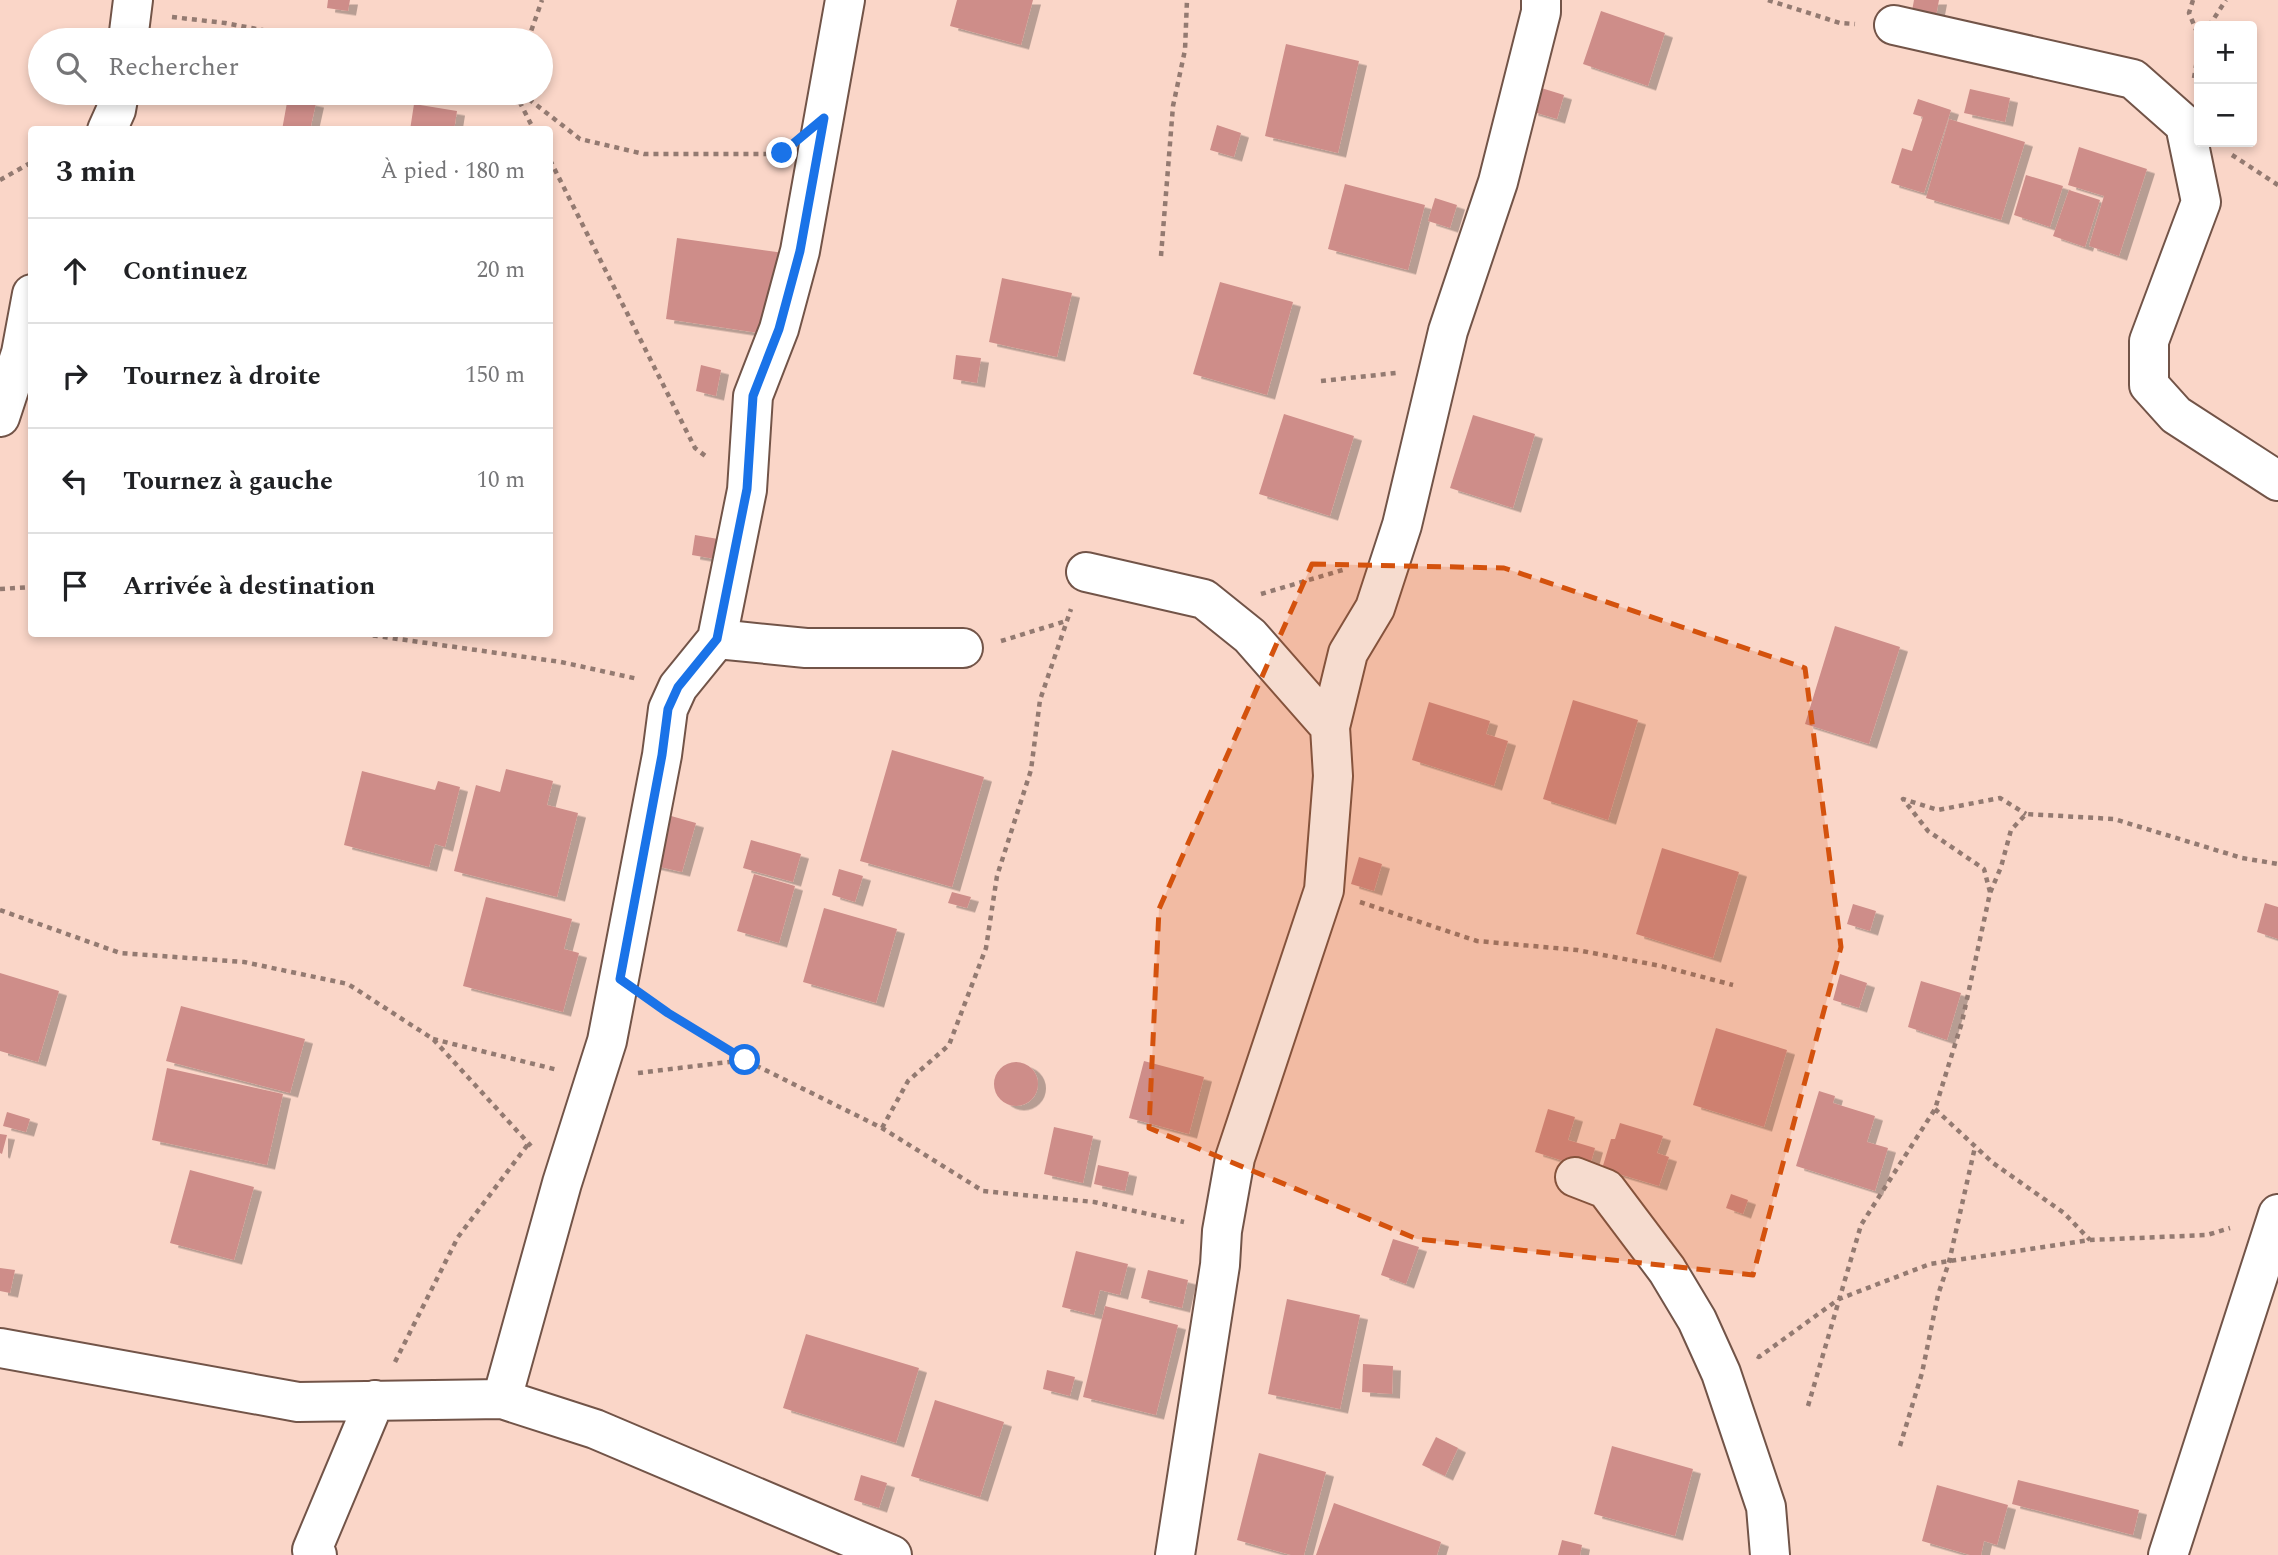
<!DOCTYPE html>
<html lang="fr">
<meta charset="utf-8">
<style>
:root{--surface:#fff;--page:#f6f6f6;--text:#202124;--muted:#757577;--line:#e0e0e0}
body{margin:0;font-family:Spectral,serif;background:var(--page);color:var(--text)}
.controls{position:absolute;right:21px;top:21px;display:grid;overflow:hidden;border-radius:7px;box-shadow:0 4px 10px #0003}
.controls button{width:63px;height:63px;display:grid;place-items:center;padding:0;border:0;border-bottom:2px solid var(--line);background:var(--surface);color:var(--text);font:35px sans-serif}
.stop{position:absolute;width:21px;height:21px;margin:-16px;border:5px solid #1a73e8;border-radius:50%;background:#fff}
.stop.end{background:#1a73e8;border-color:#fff;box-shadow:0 2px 7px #0008}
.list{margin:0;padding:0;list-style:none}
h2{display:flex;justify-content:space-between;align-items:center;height:91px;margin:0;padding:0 28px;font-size:30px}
h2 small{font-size:23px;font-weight:400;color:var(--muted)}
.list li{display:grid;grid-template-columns:46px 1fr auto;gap:21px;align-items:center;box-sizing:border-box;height:105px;padding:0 28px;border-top:2px solid var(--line)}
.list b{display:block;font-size:26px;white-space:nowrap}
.list em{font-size:23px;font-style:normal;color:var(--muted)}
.icon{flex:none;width:38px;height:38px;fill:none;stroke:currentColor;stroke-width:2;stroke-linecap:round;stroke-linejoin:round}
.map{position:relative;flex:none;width:2278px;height:1555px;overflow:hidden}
.search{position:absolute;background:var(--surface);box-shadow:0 4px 10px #0003;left:28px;top:28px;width:525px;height:77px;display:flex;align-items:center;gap:18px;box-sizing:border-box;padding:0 24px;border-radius:38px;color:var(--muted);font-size:26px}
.panel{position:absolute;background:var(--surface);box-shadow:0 4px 10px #0003;left:28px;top:126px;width:525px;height:511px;border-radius:7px}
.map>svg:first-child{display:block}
.building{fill:#ce8d89;filter:url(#shadow)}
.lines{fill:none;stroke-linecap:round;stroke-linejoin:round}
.street-casing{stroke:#725448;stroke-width:42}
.path{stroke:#937a71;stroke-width:4.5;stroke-dasharray:5 5;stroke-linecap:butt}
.street{stroke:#fff;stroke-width:38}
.route{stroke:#1a73e8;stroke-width:9}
.marked{fill:#d4520d;fill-opacity:0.2;stroke:#d4520d;stroke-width:5;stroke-dasharray:14 9;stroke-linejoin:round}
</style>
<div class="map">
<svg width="2278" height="1555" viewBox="0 0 2278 1555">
<defs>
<filter id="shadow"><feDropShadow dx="8" dy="4.5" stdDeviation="0" flood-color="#0004"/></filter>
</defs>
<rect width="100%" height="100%" fill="#fad6c8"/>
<path class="building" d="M 328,0 L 350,0 L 348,11 L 327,8 Z
M 957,0 L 1033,0 L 1021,45 L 950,26 Z
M 1914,0 L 1939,0 L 1936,16 L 1912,11 Z
M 1601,11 L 1665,33 L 1648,86 L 1583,64 Z
M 1286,44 L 1359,61 L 1338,153 L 1265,136 Z
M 1538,87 L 1564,95 L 1557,119 L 1530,111 Z
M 1970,89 L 2010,98 L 2005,122 L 1964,113 Z
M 288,97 L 316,103 L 310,130 L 282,130 Z
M 1918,99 L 1951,110 L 1924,193 L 1891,183 L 1902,148 L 1912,151 L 1923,117 L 1913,114 Z
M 414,104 L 457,111 L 454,130 L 410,130 Z
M 1949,119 L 2025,142 L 2001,220 L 1926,198 Z
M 1217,125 L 1241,133 L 1234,157 L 1210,150 Z
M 2079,147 L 2147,169 L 2119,256 L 2089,246 L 2104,196 L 2068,185 Z
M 2026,175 L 2063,186 L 2050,227 L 2014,215 Z
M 1345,184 L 1425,205 L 1408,270 L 1328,249 Z
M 2069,190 L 2100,200 L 2085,247 L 2053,236 Z
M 1435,198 L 1457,205 L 1450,228 L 1428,221 Z
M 677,238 L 784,253 L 772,335 L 666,319 Z
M 1002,278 L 1072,293 L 1057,357 L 989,342 Z
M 1220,282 L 1293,302 L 1267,395 L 1193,374 Z
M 956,355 L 981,358 L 977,383 L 953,379 Z
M 701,365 L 721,370 L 716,396 L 696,391 Z
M 1284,414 L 1354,436 L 1330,516 L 1259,494 Z
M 1473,415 L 1535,434 L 1513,508 L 1450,488 Z
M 695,535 L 718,539 L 715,559 L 692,555 Z
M 1835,626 L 1900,647 L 1869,744 L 1805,724 Z
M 1573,700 L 1638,720 L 1608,820 L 1543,799 Z
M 1429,702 L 1490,721 L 1486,734 L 1508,741 L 1494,786 L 1412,760 Z
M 892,750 L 984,777 L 952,887 L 860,861 Z
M 506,769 L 553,781 L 547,805 L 578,813 L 557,897 L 454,871 L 476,785 L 500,792 Z
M 362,771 L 435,790 L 438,781 L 460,787 L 445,847 L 435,844 L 429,867 L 344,845 Z
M 664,814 L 696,823 L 682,872 L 651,865 Z
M 751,840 L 801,854 L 793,882 L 743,868 Z
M 1662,848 L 1739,872 L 1713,958 L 1636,934 Z
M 1359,857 L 1382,864 L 1374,891 L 1351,884 Z
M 839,869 L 863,876 L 855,902 L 832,895 Z
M 754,874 L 795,886 L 779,943 L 737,931 Z
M 952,892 L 971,897 L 967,908 L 948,903 Z
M 486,897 L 572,919 L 564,949 L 579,953 L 563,1012 L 463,986 Z
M 2265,903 L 2278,907 L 2278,939 L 2257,932 Z
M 1853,904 L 1876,911 L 1870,931 L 1847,924 Z
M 824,908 L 897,929 L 876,1003 L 803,982 Z
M 0,973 L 59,991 L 38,1062 L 0,1051 Z
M 1840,974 L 1867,983 L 1859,1008 L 1833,1000 Z
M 1921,981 L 1961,993 L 1947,1040 L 1908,1027 Z
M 181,1006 L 305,1039 L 290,1093 L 166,1061 Z
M 1716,1028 L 1787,1050 L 1764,1127 L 1693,1105 Z
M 1144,1061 L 1204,1077 L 1189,1134 L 1129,1118 Z
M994 1084a22 22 0 1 1 44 0a22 22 0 1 1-44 0Z
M 167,1068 L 283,1094 L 267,1165 L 152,1140 Z
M 1819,1091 L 1835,1096 L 1833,1103 L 1875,1116 L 1867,1142 L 1888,1148 L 1875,1191 L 1796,1166 Z
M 1548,1109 L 1575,1117 L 1568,1140 L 1595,1148 L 1589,1169 L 1535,1152 Z
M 7,1112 L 30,1119 L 26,1132 L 3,1126 Z
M 1620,1123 L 1663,1136 L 1657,1153 L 1669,1157 L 1659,1186 L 1602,1169 L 1611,1139 L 1615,1139 Z
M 1054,1127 L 1093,1136 L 1083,1183 L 1044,1174 Z
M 0,1134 L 7,1135 L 2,1154 L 0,1153 Z
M 1098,1165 L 1129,1172 L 1125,1191 L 1094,1184 Z
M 190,1170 L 254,1187 L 234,1260 L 170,1243 Z
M 1731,1194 L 1748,1200 L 1743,1214 L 1726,1208 Z
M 1393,1239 L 1419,1247 L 1406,1284 L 1381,1275 Z
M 1076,1251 L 1128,1264 L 1120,1295 L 1100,1290 L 1094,1315 L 1062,1307 Z
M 0,1268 L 15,1270 L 10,1293 L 0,1291 Z
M 1148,1270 L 1188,1280 L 1182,1308 L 1141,1298 Z
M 1287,1299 L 1360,1315 L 1340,1409 L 1268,1394 Z
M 1105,1306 L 1178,1325 L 1156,1415 L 1083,1397 Z
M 806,1334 L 919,1368 L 896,1443 L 783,1408 Z
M 1363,1364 L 1393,1366 L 1392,1394 L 1362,1392 Z
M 1047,1370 L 1075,1377 L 1070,1396 L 1043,1389 Z
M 935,1400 L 1004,1422 L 980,1497 L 911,1476 Z
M 1436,1437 L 1458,1448 L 1445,1476 L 1422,1465 Z
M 1612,1446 L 1693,1469 L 1675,1536 L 1594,1514 Z
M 1259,1453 L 1326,1472 L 1304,1555 L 1291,1555 L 1237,1540 Z
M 861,1475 L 887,1483 L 879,1508 L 854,1500 Z
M 2018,1480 L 2139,1510 L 2133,1535 L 2012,1504 Z
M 1937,1485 L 2008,1505 L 1997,1545 L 1984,1541 L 1981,1555 L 1970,1555 L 1922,1541 Z
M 1334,1503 L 1441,1542 L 1437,1555 L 1316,1555 Z
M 1562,1540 L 1582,1545 L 1580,1555 L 1558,1555 Z"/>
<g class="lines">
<defs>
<path id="street" d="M 1894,25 L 2133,79 L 2185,125 L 2201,202 L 2149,341 L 2149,385 L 2176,415 L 2278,481
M 128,40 L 133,0
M 107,130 L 116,110 L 119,93
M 0,417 L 21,353 L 32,294
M 1086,572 L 1204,599 L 1250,636 L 1330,727
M 717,639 L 747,490 L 753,396 L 779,329 L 800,251 L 845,0
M 1575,1177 L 1606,1189 L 1667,1270 L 1697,1320 L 1721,1373 L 1766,1507 L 1770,1555
M 0,1348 L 298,1402 L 502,1399
M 317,1555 L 312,1550 L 375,1400
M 892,1555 L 595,1429 L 502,1399 L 562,1183 L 607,1041 L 662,755 L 668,709 L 678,687 L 717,639 L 806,648 L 963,648
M 1175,1555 L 1220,1265 L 1222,1231 L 1235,1158 L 1324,890 L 1333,776 L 1330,727 L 1348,653 L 1375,608 L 1402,525 L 1448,331 L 1498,182 L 1541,12 L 1541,0
M 2168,1555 L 2278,1214"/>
</defs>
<use href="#street" class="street-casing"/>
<path class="path" d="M 1768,0 L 1840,23 L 1855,24
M 2193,0 L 2189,13 L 2199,37
M 172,17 L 225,23 L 315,40
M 2209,26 L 2226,0
M 528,40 L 542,0
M 2194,78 L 2199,48
M 515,93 L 534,130
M 521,93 L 580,139 L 644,154 L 776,154
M 2232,155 L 2278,185
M 550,160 L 695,448 L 708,458
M 0,180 L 32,162
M 1161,256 L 1173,106 L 1185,50 L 1187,0
M 1321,381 L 1396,373
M 0,589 L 32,587
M 1261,594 L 1346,569
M 363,634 L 561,662 L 638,679
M 1001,641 L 1066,621
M 1990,892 L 1984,869 L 1928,831 L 1903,799 L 1938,810 L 2000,798 L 2026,814
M 1360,902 L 1477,941 L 1577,950 L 1661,966 L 1733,985
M 0,910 L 120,953 L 244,962 L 348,984 L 433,1039 L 531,1146
M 655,1003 L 745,1060
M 433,1039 L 558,1070
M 638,1073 L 745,1060 L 882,1128 L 983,1191 L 1094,1202 L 1184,1222
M 1935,1109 L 1993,1163 L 2064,1213 L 2090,1240
M 882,1128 L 908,1081 L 949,1045 L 986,948 L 997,876 L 1031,770 L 1040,700 L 1071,609
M 1757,1356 L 1759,1357 L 1839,1299 L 1930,1264 L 2090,1240 L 2207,1235 L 2230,1228
M 395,1362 L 458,1237 L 529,1143
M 1808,1406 L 1861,1225 L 1935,1109 L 1962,1022 L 1990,893 L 2001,867 L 2011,830 L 2026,814 L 2114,819 L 2242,858 L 2278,864
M 1900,1446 L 1922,1373 L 1938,1295 L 1949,1262 L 1975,1147"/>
<use href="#street" class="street"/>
</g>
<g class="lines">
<path class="route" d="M 745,1060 L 668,1013 L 620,979 L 662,755 L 668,709 L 678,687 L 717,639 L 747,489 L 753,396 L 779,329 L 800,251 L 824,118 L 782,153"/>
</g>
<path class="marked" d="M 1312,564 L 1504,568 L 1805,668 L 1841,947 L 1753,1275 L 1417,1239 L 1149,1128 L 1159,909 Z"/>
</svg>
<div class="controls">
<button>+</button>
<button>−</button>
</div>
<div class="stop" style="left:745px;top:1060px"></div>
<div class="stop end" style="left:782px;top:153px"></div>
<div class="search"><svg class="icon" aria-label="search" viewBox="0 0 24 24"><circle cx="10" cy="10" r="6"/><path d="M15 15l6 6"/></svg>Rechercher</div>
<section class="panel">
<h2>3 min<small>À pied · 180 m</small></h2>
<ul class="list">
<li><svg class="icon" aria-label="ahead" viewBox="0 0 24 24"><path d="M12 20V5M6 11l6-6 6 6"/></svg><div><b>Continuez</b></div><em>20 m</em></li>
<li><svg class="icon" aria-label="right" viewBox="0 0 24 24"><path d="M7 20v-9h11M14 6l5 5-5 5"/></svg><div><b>Tournez à droite</b></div><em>150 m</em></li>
<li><svg class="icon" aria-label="left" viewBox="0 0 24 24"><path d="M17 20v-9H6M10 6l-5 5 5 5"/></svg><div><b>Tournez à gauche</b></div><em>10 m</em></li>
<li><svg class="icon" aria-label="arrive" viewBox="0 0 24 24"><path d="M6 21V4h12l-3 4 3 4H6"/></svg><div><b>Arrivée à destination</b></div></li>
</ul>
</section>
</div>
